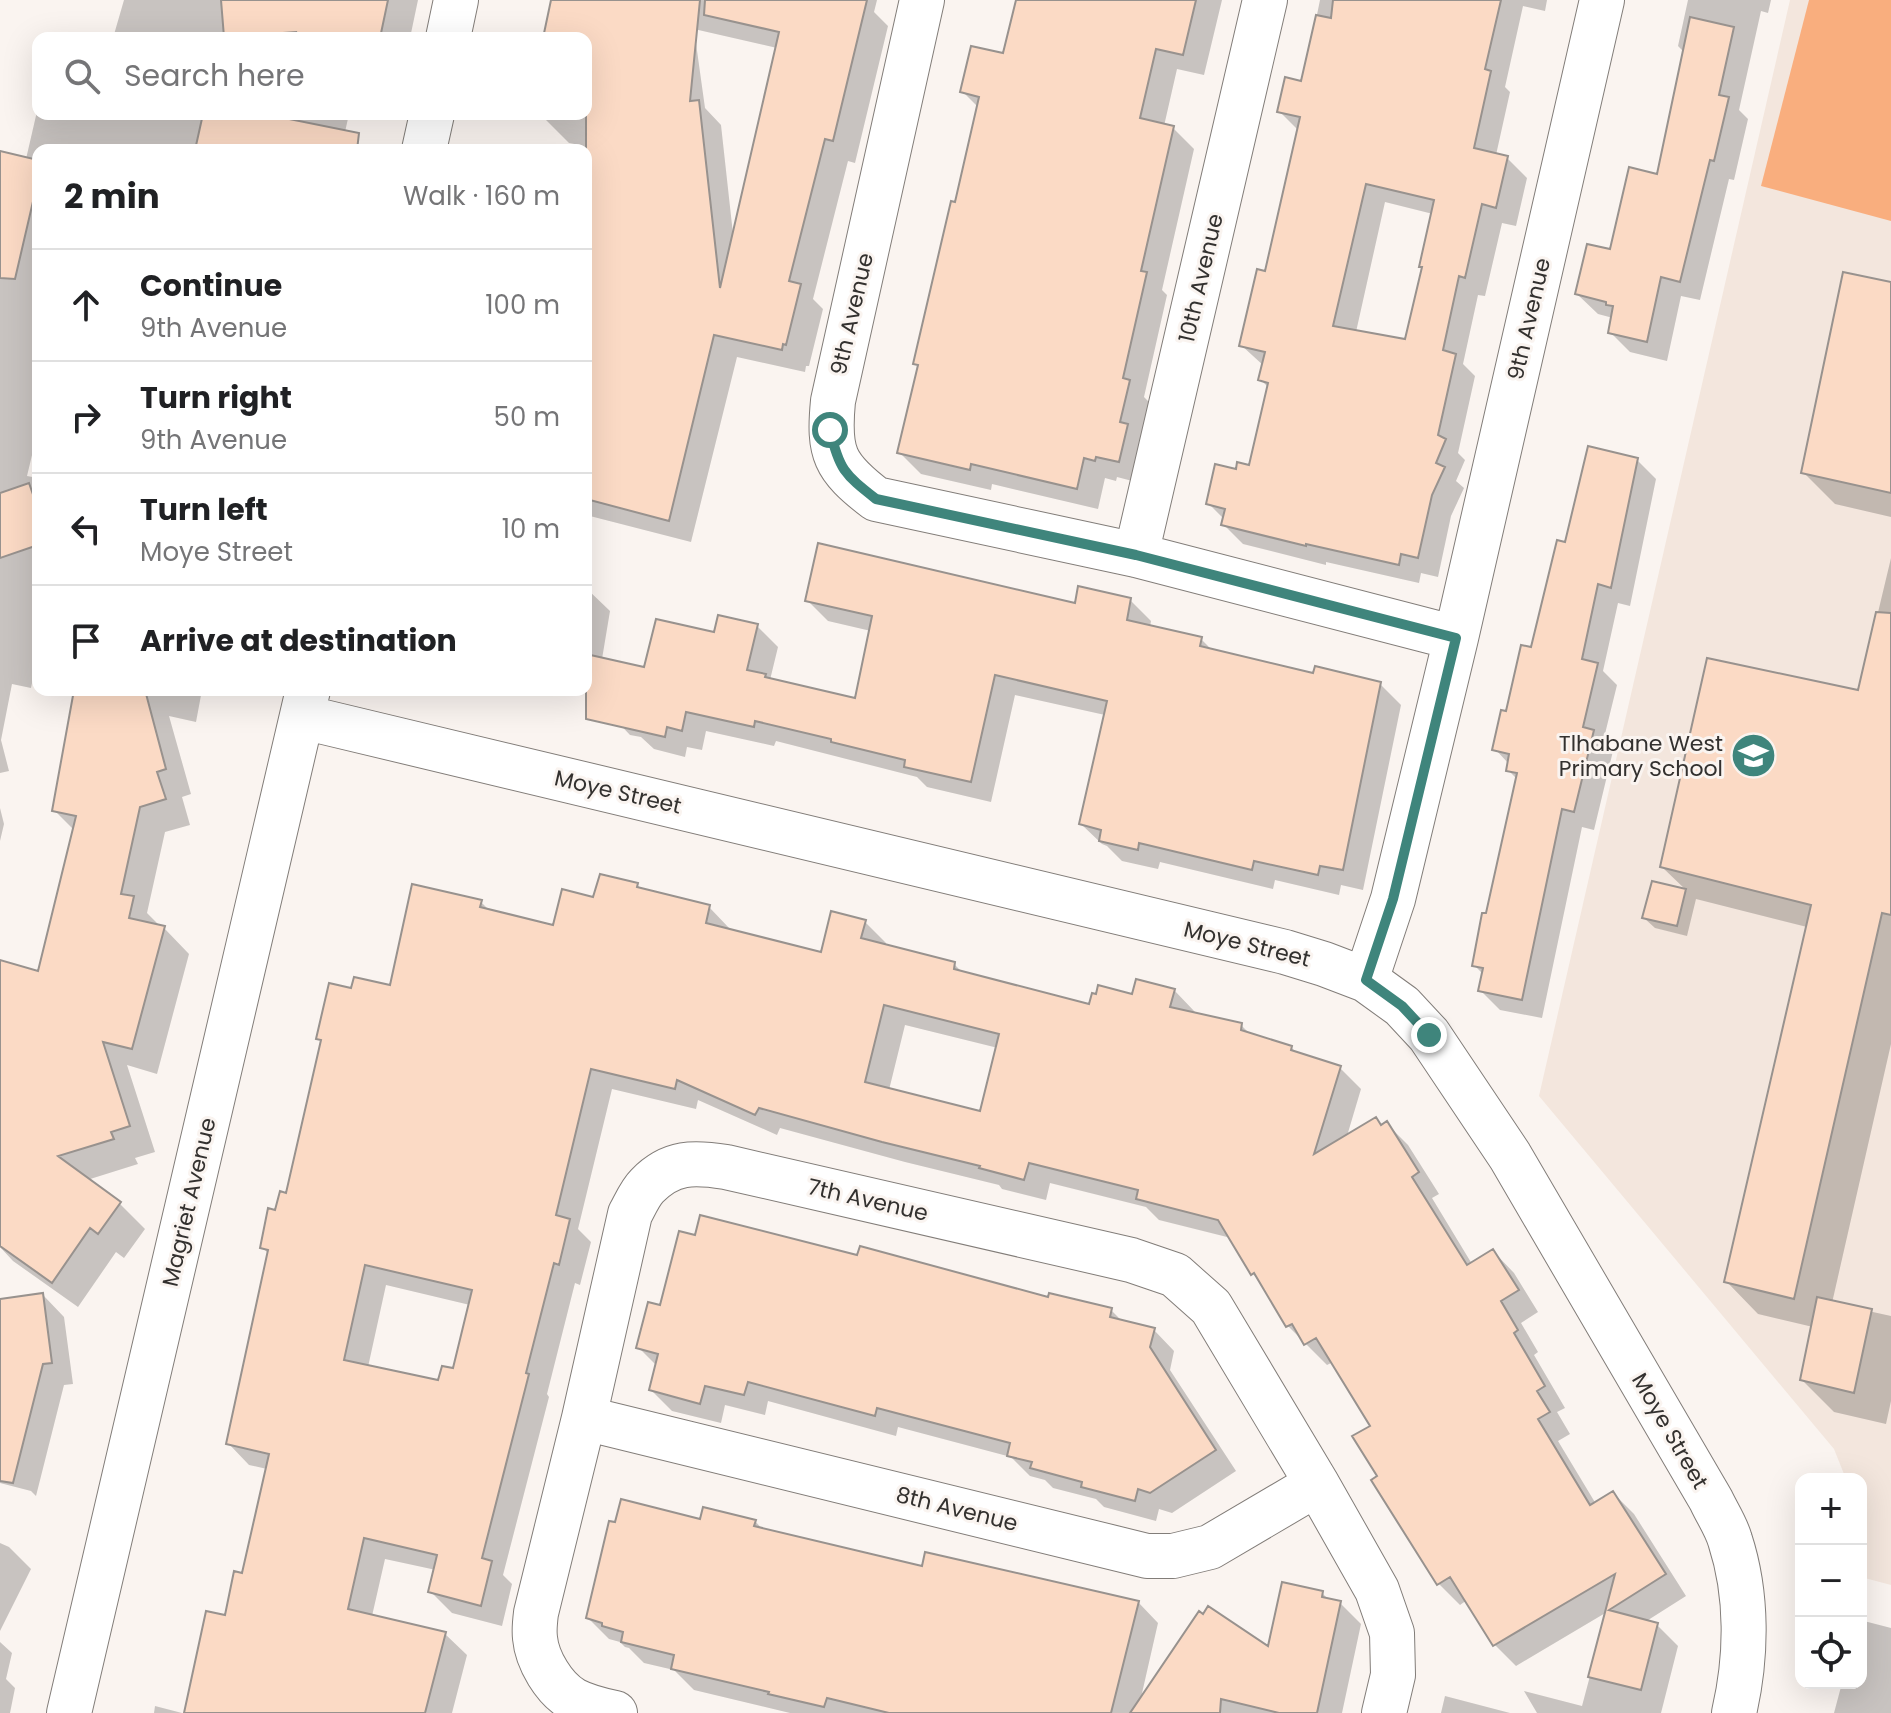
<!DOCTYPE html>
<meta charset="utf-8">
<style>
:root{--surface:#fff;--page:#f2f2f2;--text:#202124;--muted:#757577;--line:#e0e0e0}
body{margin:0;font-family:Poppins,sans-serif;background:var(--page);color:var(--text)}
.controls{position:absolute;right:24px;bottom:24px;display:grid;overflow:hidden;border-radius:16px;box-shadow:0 8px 32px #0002}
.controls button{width:72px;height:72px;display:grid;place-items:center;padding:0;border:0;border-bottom:2px solid var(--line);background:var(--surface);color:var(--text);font:40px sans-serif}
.stop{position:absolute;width:24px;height:24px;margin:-18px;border:6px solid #3f857c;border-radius:50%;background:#fff}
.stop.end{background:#3f857c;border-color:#fff;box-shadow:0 2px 8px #0008}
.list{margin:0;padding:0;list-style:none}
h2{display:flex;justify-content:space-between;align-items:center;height:104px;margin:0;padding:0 32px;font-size:34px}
h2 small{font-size:26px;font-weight:400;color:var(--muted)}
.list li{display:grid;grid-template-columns:52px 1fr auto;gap:24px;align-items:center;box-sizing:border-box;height:112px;padding:0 32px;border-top:2px solid var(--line)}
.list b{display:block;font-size:30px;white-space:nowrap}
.list p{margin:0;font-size:26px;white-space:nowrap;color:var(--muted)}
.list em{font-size:26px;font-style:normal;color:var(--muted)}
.icon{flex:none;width:44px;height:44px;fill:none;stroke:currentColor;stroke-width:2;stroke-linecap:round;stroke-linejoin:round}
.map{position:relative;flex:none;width:1891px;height:1713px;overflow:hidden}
.search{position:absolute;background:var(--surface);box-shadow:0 8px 32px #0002;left:32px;top:32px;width:560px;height:88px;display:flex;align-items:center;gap:20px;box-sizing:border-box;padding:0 28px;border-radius:16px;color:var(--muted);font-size:30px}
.panel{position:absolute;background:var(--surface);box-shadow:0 8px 32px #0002;left:32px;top:144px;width:560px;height:552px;border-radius:16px}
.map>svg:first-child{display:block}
.built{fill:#f3e6dd}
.green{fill:#f9ae7e}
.shadow{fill:#0003;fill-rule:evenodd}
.building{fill:#fbdac5;stroke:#98928e;stroke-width:2;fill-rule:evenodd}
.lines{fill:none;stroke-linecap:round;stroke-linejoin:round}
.minor-casing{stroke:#827d79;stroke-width:46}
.minor{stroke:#fff;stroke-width:44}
.route{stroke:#3f857c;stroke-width:10}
.labels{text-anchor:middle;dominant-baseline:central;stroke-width:6;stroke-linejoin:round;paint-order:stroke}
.street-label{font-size:22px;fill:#33312f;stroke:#faf4f0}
.poi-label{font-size:22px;fill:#33312f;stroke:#faf4f0;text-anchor:end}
</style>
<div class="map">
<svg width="1891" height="1713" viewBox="0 0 1891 1713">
<rect width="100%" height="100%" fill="#faf4f0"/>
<path class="built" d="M 1790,0 L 1891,0 L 1891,1585 L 1861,1577 L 1861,1479 L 1846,1479 L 1834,1449 L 1539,1096 Z"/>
<path class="green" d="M 1809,0 L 1891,0 L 1891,221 L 1761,186 Z"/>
<path class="shadow" d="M 124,0 L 418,0 L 410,38 L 113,38 Z
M 553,0 L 877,0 L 874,12 L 888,26 L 855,163 L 848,161 L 813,299 L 823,309 L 809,366 L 806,366 L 805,372 L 737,357 L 691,542 L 586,515 L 586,150 L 578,150 L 580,145 L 569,143 L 546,120 L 547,114 L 586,114 L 586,38 L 545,38 ZM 694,29 L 777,48 L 733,234 L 721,125 L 705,108 Z
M 1018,0 L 1222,0 L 1204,75 L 1177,69 L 1164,126 L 1173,128 L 1194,149 L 1162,290 L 1167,295 L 1144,397 L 1150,403 L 1140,483 L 1117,477 L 1116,481 L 1105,478 L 1098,509 L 992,484 L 991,490 L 921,474 L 900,453 L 919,368 L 915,363 L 957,204 L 979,108 L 962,91 L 1004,56 Z
M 1320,0 L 1547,0 L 1545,11 L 1523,6 L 1505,87 L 1510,92 L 1496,155 L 1507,158 L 1527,178 L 1516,226 L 1502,223 L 1485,296 L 1478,295 L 1463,364 L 1475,376 L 1458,453 L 1465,460 L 1456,481 L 1464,488 L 1451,516 L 1438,577 L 1421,573 L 1419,583 L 1326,562 L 1326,565 L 1243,544 L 1223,524 L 1225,520 L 1209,504 L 1237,471 L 1251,467 L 1269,388 L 1260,379 L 1264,366 L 1241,345 L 1266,273 L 1299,131 L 1280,112 L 1303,83 ZM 1385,202 L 1433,214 L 1424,268 L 1407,341 L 1356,332 Z
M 1688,0 L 1771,0 L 1768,13 L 1761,11 L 1739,110 L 1748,119 L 1734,180 L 1729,179 L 1700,300 L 1681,296 L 1667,361 L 1630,352 L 1610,332 L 1613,318 L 1598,314 L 1577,294 L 1612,252 L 1659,176 L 1685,53 L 1678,46 Z
M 38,107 L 38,114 L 349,114 L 341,150 L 38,150 L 38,430 L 27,476 L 38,478 L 38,654 L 31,688 L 12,684 L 1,740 L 9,771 L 0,773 L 0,153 L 26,159 Z
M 1891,284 L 1891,517 L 1835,504 L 1803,472 Z
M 1637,460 L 1656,479 L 1630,606 L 1618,603 L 1603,671 L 1617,685 L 1603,742 L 1613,751 L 1594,830 L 1582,827 L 1542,1018 L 1500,1010 L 1480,990 L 1483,974 L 1474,965 L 1487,916 L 1518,780 L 1508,770 L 1509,764 L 1495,749 L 1532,650 L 1566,544 Z
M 1891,558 L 1891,1044 L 1832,1303 L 1891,1316 L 1891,1401 L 1886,1424 L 1834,1412 L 1802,1380 L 1813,1327 L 1758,1314 L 1726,1281 L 1807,927 L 1696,899 L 1687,936 L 1655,928 L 1644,918 L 1653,883 L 1687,891 L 1662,867 L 1859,692 Z
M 586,588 L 610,611 L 598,683 L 586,681 Z
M 807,600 L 1077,606 L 1130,600 L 1151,621 L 1150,627 L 1201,639 L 1213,651 L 1315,675 L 1380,684 L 1401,705 L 1363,890 L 1341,885 L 1339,895 L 1275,880 L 1273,889 L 1160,862 L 1158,869 L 1122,861 L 1107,846 L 1102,844 L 1081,824 L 1105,715 L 1015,695 L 991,802 L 927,787 L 917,777 L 776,741 L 774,746 L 706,731 L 702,750 L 687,747 L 685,757 L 654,749 L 641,737 L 630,735 L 610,714 L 645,669 L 716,634 L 757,626 L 778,647 L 770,680 L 856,701 L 871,631 L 828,621 Z
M 118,690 L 202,690 L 196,722 L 169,716 L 191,794 L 182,797 L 190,825 L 165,832 L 147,913 L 158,924 L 158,927 L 164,928 L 189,954 L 157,1074 L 127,1065 L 155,1152 L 135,1158 L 138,1164 L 87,1180 L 119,1203 L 145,1229 L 124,1258 L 116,1252 L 78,1307 L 13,1261 L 0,1247 L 0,963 L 40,973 L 74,830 L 54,810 Z
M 0,808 L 4,824 L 0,841 Z
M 637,885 L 643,891 L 709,907 L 730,929 L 730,931 L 822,955 L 865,922 L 886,943 L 886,947 L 954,964 L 964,974 L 1091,1007 L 1134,996 L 1174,990 L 1195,1012 L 1194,1014 L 1241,1025 L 1251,1035 L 1291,1047 L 1298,1055 L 1340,1068 L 1361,1089 L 1347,1136 L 1375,1119 L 1382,1126 L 1387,1124 L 1408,1145 L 1439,1194 L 1432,1198 L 1472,1264 L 1493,1251 L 1514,1273 L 1538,1312 L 1521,1323 L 1538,1352 L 1534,1355 L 1565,1408 L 1557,1412 L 1570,1434 L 1558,1441 L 1596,1504 L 1613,1493 L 1634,1514 L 1686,1596 L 1645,1622 L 1657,1625 L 1678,1646 L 1661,1713 L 1537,1713 L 1524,1691 L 1582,1706 L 1607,1612 L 1516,1666 L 1495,1645 L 1467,1600 L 1460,1605 L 1438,1583 L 1380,1477 L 1372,1426 L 1333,1362 L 1327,1365 L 1288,1326 L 1262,1283 L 1253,1274 L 1231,1238 L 1159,1220 L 1146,1207 L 1050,1183 L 1046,1200 L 1002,1189 L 999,1185 L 905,1162 L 780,1128 L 777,1135 L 698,1100 L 696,1109 L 612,1089 L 578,1229 L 591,1242 L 580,1285 L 575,1283 L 547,1394 L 549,1397 L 503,1575 L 512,1584 L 502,1626 L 452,1613 L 431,1592 L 436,1570 L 385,1559 L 372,1616 L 445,1634 L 467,1655 L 452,1713 L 186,1713 L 244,1575 L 267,1469 L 249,1465 L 228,1443 L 269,1254 L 262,1247 L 277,1213 L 287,1195 L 322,1043 L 319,1039 L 353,990 L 391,987 L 481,902 L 490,911 L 554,927 L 595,900 ZM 905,1025 L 998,1048 L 982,1113 L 889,1090 ZM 386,1285 L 470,1305 L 454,1371 L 440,1383 L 368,1367 Z
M 859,1257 L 1049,1300 L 1111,1310 L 1123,1322 L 1154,1330 L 1174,1351 L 1170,1370 L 1236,1471 L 1172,1513 L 1159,1509 L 1156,1521 L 1104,1507 L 1096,1499 L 1053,1488 L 1045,1480 L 1030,1476 L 1011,1457 L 898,1427 L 896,1436 L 768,1401 L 765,1415 L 725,1405 L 721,1423 L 672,1411 L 651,1390 L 657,1366 L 639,1348 L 661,1307 Z
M 43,1295 L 64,1317 L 73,1384 L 64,1385 L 36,1496 L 31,1491 L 0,1483 L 0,1301 Z
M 702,1521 L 755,1521 L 764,1531 L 923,1569 L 1138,1602 L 1158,1623 L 1140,1702 L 1269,1649 L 1322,1593 L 1330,1601 L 1340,1603 L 1361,1624 L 1342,1713 L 790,1713 L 694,1690 L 674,1670 L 644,1663 L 629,1648 L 625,1647 L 620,1642 L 609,1639 L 588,1618 Z
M 0,1543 L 9,1547 L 31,1569 L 0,1631 Z
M 1864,1621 L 1891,1628 L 1891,1713 L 1834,1713 L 1842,1683 L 1861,1683 L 1861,1632 Z
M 0,1642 L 12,1653 L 6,1679 L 15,1688 L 10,1713 L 0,1713 Z
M 1445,1696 L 1510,1713 L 1441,1713 Z
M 155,1706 L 182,1713 L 154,1713 Z"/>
<path class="building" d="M 221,0 L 388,0 L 380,38 L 295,38 L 296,32 L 224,37 Z
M 551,0 L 700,0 L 690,101 L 699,100 L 720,288 L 779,32 L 704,15 L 705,0 L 867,0 L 833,141 L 825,139 L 789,281 L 801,284 L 786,345 L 783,344 L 782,350 L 714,335 L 669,521 L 586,499 L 586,38 L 543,38 Z
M 1016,0 L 1196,0 L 1183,55 L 1156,49 L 1140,118 L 1174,126 L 1141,271 L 1147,272 L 1123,378 L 1130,380 L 1120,422 L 1128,424 L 1119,462 L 1096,457 L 1095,461 L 1084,458 L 1077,489 L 971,464 L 970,470 L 897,453 L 918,365 L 913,364 L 951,201 L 955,202 L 979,97 L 960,92 L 971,46 L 1003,53 Z
M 1333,0 L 1501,0 L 1485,69 L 1491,71 L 1474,148 L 1508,156 L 1496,208 L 1482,204 L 1465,278 L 1459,276 L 1443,350 L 1456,354 L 1438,435 L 1446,439 L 1436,463 L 1445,467 L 1432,495 L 1418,558 L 1401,554 L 1399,565 L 1306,544 L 1306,546 L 1221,525 L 1225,509 L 1206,504 L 1215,464 L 1236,469 L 1237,462 L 1249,465 L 1268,383 L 1258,380 L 1265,352 L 1239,346 L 1257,269 L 1265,271 L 1300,117 L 1277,112 L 1285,77 L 1301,81 L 1316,15 L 1331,18 ZM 1366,184 L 1434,200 L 1419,267 L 1422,267 L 1405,339 L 1333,326 Z
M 1690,17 L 1734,27 L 1719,95 L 1729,97 L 1714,161 L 1710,160 L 1680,282 L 1661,277 L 1647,342 L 1608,333 L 1613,306 L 1606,305 L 1606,302 L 1575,294 L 1587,244 L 1610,249 L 1629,167 L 1657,174 Z
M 203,114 L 290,114 L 289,119 L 359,133 L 357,150 L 195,150 Z
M 0,151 L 38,160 L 38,180 L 15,279 L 0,278 Z
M 1843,272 L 1891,282 L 1891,493 L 1801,473 Z
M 1588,446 L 1638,458 L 1611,588 L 1598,584 L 1582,659 L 1598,663 L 1583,727 L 1594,730 L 1574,812 L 1562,809 L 1522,1000 L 1478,991 L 1483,968 L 1472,966 L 1482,913 L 1486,913 L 1517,773 L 1506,771 L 1509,754 L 1492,750 L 1501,710 L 1506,711 L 1521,645 L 1531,647 L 1557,540 L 1565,542 Z
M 29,483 L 38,509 L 38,545 L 0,558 L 0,493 Z
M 818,543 L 1075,603 L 1078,586 L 1131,598 L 1127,620 L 1202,637 L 1200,646 L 1313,673 L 1315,666 L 1381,682 L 1343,870 L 1320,866 L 1318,875 L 1254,861 L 1252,870 L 1139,843 L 1138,850 L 1099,841 L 1101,830 L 1079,824 L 1107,701 L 995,675 L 971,782 L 904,767 L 905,760 L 831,742 L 831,739 L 755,721 L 754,727 L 686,712 L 682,731 L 667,727 L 665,737 L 586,719 L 586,654 L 644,667 L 656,619 L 714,632 L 718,615 L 758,624 L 747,670 L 766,674 L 765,677 L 855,698 L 872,616 L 805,601 Z
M 1876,612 L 1891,613 L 1891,915 L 1882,913 L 1794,1299 L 1724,1282 L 1811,905 L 1660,867 L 1707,658 L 1858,690 Z
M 74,690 L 145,690 L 166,769 L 157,772 L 166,799 L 140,807 L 121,894 L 134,896 L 129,918 L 165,926 L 132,1049 L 103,1042 L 130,1126 L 111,1132 L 114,1139 L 58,1156 L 121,1202 L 98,1234 L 90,1228 L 52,1283 L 0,1246 L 0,960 L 38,971 L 76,816 L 52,811 Z
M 600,874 L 638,883 L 637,887 L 710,905 L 706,923 L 821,952 L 831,911 L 866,920 L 861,938 L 955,962 L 954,969 L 1089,1004 L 1092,993 L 1096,994 L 1098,985 L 1132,994 L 1136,979 L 1175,989 L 1170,1007 L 1242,1023 L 1241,1030 L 1292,1046 L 1291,1050 L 1341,1066 L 1314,1154 L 1376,1117 L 1381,1125 L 1387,1121 L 1419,1172 L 1412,1177 L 1467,1265 L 1493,1249 L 1519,1290 L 1501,1301 L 1518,1330 L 1514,1333 L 1545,1386 L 1537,1391 L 1550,1412 L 1538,1419 L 1590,1505 L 1613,1491 L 1666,1574 L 1609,1610 L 1658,1623 L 1641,1690 L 1588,1677 L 1615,1574 L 1493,1646 L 1450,1577 L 1437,1585 L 1371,1480 L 1377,1476 L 1352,1436 L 1370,1426 L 1316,1338 L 1304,1345 L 1292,1324 L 1286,1327 L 1254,1273 L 1251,1275 L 1218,1220 L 1136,1199 L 1138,1190 L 1029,1163 L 1024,1180 L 979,1168 L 980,1166 L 882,1142 L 759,1108 L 755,1115 L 677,1080 L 675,1089 L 591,1069 L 556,1215 L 570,1219 L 559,1265 L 554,1263 L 526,1373 L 529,1374 L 482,1558 L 492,1561 L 481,1606 L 428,1592 L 437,1555 L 364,1538 L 348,1609 L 446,1632 L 425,1713 L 184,1713 L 206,1611 L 225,1615 L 234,1571 L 242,1573 L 269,1454 L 226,1444 L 268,1250 L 260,1248 L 268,1208 L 275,1210 L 280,1191 L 286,1193 L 321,1040 L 316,1039 L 329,983 L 351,988 L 354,977 L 390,985 L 412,884 L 482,900 L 480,907 L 553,925 L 562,889 L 593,897 ZM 884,1005 L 999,1034 L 980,1111 L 865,1082 ZM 365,1265 L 472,1290 L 453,1368 L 442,1366 L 438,1380 L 344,1360 Z
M 1652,881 L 1686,889 L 1677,926 L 1642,918 Z
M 700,1215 L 857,1255 L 860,1246 L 1048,1297 L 1049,1293 L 1112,1308 L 1110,1317 L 1155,1328 L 1150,1347 L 1216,1450 L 1150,1493 L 1138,1489 L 1135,1501 L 1081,1487 L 1082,1482 L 1030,1468 L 1032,1462 L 1007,1456 L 1010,1443 L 877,1408 L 875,1416 L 748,1382 L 744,1395 L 705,1386 L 700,1404 L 649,1390 L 658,1354 L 636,1348 L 648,1302 L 660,1305 L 679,1231 L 695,1235 Z
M 43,1293 L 52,1363 L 43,1364 L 13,1483 L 0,1481 L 0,1299 Z
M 1817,1297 L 1872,1309 L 1854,1393 L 1800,1380 Z
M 621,1499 L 700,1519 L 703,1507 L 756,1520 L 754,1526 L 922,1566 L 925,1552 L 1139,1601 L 1111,1713 L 889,1713 L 827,1698 L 824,1707 L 768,1694 L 769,1692 L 671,1669 L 674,1655 L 621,1642 L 623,1632 L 602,1626 L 602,1623 L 586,1618 L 609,1521 L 615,1522 Z
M 1282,1582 L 1323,1591 L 1322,1597 L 1341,1601 L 1317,1713 L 1279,1713 L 1221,1699 L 1220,1713 L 1130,1713 L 1199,1611 L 1203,1614 L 1208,1606 L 1268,1646 Z"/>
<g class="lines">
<defs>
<path id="minor" d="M 922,0 L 833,401 C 828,453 834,467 876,499 L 1136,555 L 1456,638
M 448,38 L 456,0
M 424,150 L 432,114
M 1136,555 L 1265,0
M 303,717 L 1285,952 L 1324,964 L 1366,980 L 1402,1006 L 1429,1035 L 1510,1156 L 1711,1500 C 1717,1513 1726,1526 1730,1540 C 1748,1595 1747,1657 1734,1713
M 1366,980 L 1393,899 L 1456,638 L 1602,0
M 584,1418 L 1147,1556 L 1173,1556 L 1210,1547 L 1317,1484
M 69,1713 L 308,690
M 615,1713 C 601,1710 587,1707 574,1700 C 554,1689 537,1660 535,1638 C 534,1630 535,1621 536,1613 L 584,1418 L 630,1214 C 635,1205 640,1193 647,1186 C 671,1161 694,1162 726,1167 L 1131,1260 L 1175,1275 L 1211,1307 L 1317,1484 L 1377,1590 L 1392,1633 L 1393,1675 L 1384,1713"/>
</defs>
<use href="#minor" class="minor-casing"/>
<use href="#minor" class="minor"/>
</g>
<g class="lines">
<path class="route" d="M 830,430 C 839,469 844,474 876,499 L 1136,555 L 1456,638 L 1393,899 L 1366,980 L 1402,1006 L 1429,1035"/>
</g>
<defs>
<symbol id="school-disc" viewBox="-11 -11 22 22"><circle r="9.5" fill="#3f857c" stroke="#faf4f0"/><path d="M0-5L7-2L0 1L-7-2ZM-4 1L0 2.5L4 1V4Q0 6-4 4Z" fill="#fff"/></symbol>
</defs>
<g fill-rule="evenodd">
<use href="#school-disc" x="1728" y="730" width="51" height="51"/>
</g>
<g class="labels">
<g class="street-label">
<text transform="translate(1201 278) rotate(-77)">10th Avenue</text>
<text transform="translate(852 314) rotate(-77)">9th Avenue</text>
<text transform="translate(1529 319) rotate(-77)">9th Avenue</text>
<text transform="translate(618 792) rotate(13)">Moye Street</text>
<text transform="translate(1247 944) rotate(14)">Moye Street</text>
<text transform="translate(868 1200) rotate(13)">7th Avenue</text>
<text transform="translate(189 1202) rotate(-77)">Magriet Avenue</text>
<text transform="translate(1670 1431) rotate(60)">Moye Street</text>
<text transform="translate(957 1509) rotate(14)">8th Avenue</text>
</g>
<g class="poi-label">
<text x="1723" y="743">Tlhabane West<tspan x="1723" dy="25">Primary School</tspan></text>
</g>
</g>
</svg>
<div class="controls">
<button>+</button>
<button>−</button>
<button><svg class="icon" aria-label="locate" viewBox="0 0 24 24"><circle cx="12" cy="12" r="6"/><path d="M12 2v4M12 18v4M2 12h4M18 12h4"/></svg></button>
</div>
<div class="stop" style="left:830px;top:430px"></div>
<div class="stop end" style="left:1429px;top:1035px"></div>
<div class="search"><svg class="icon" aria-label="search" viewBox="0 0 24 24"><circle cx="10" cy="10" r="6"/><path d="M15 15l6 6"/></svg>Search here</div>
<section class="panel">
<h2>2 min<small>Walk · 160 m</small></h2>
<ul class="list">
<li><svg class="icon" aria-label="ahead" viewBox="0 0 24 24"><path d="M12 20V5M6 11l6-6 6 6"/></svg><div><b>Continue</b><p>9th Avenue</p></div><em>100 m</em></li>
<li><svg class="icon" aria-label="right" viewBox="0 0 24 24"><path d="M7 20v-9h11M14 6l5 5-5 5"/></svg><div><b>Turn right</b><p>9th Avenue</p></div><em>50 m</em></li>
<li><svg class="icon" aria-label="left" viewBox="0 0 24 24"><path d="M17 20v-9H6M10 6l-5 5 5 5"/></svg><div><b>Turn left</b><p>Moye Street</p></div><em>10 m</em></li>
<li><svg class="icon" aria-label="arrive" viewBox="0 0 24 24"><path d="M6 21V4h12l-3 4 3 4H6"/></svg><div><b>Arrive at destination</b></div></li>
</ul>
</section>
</div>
